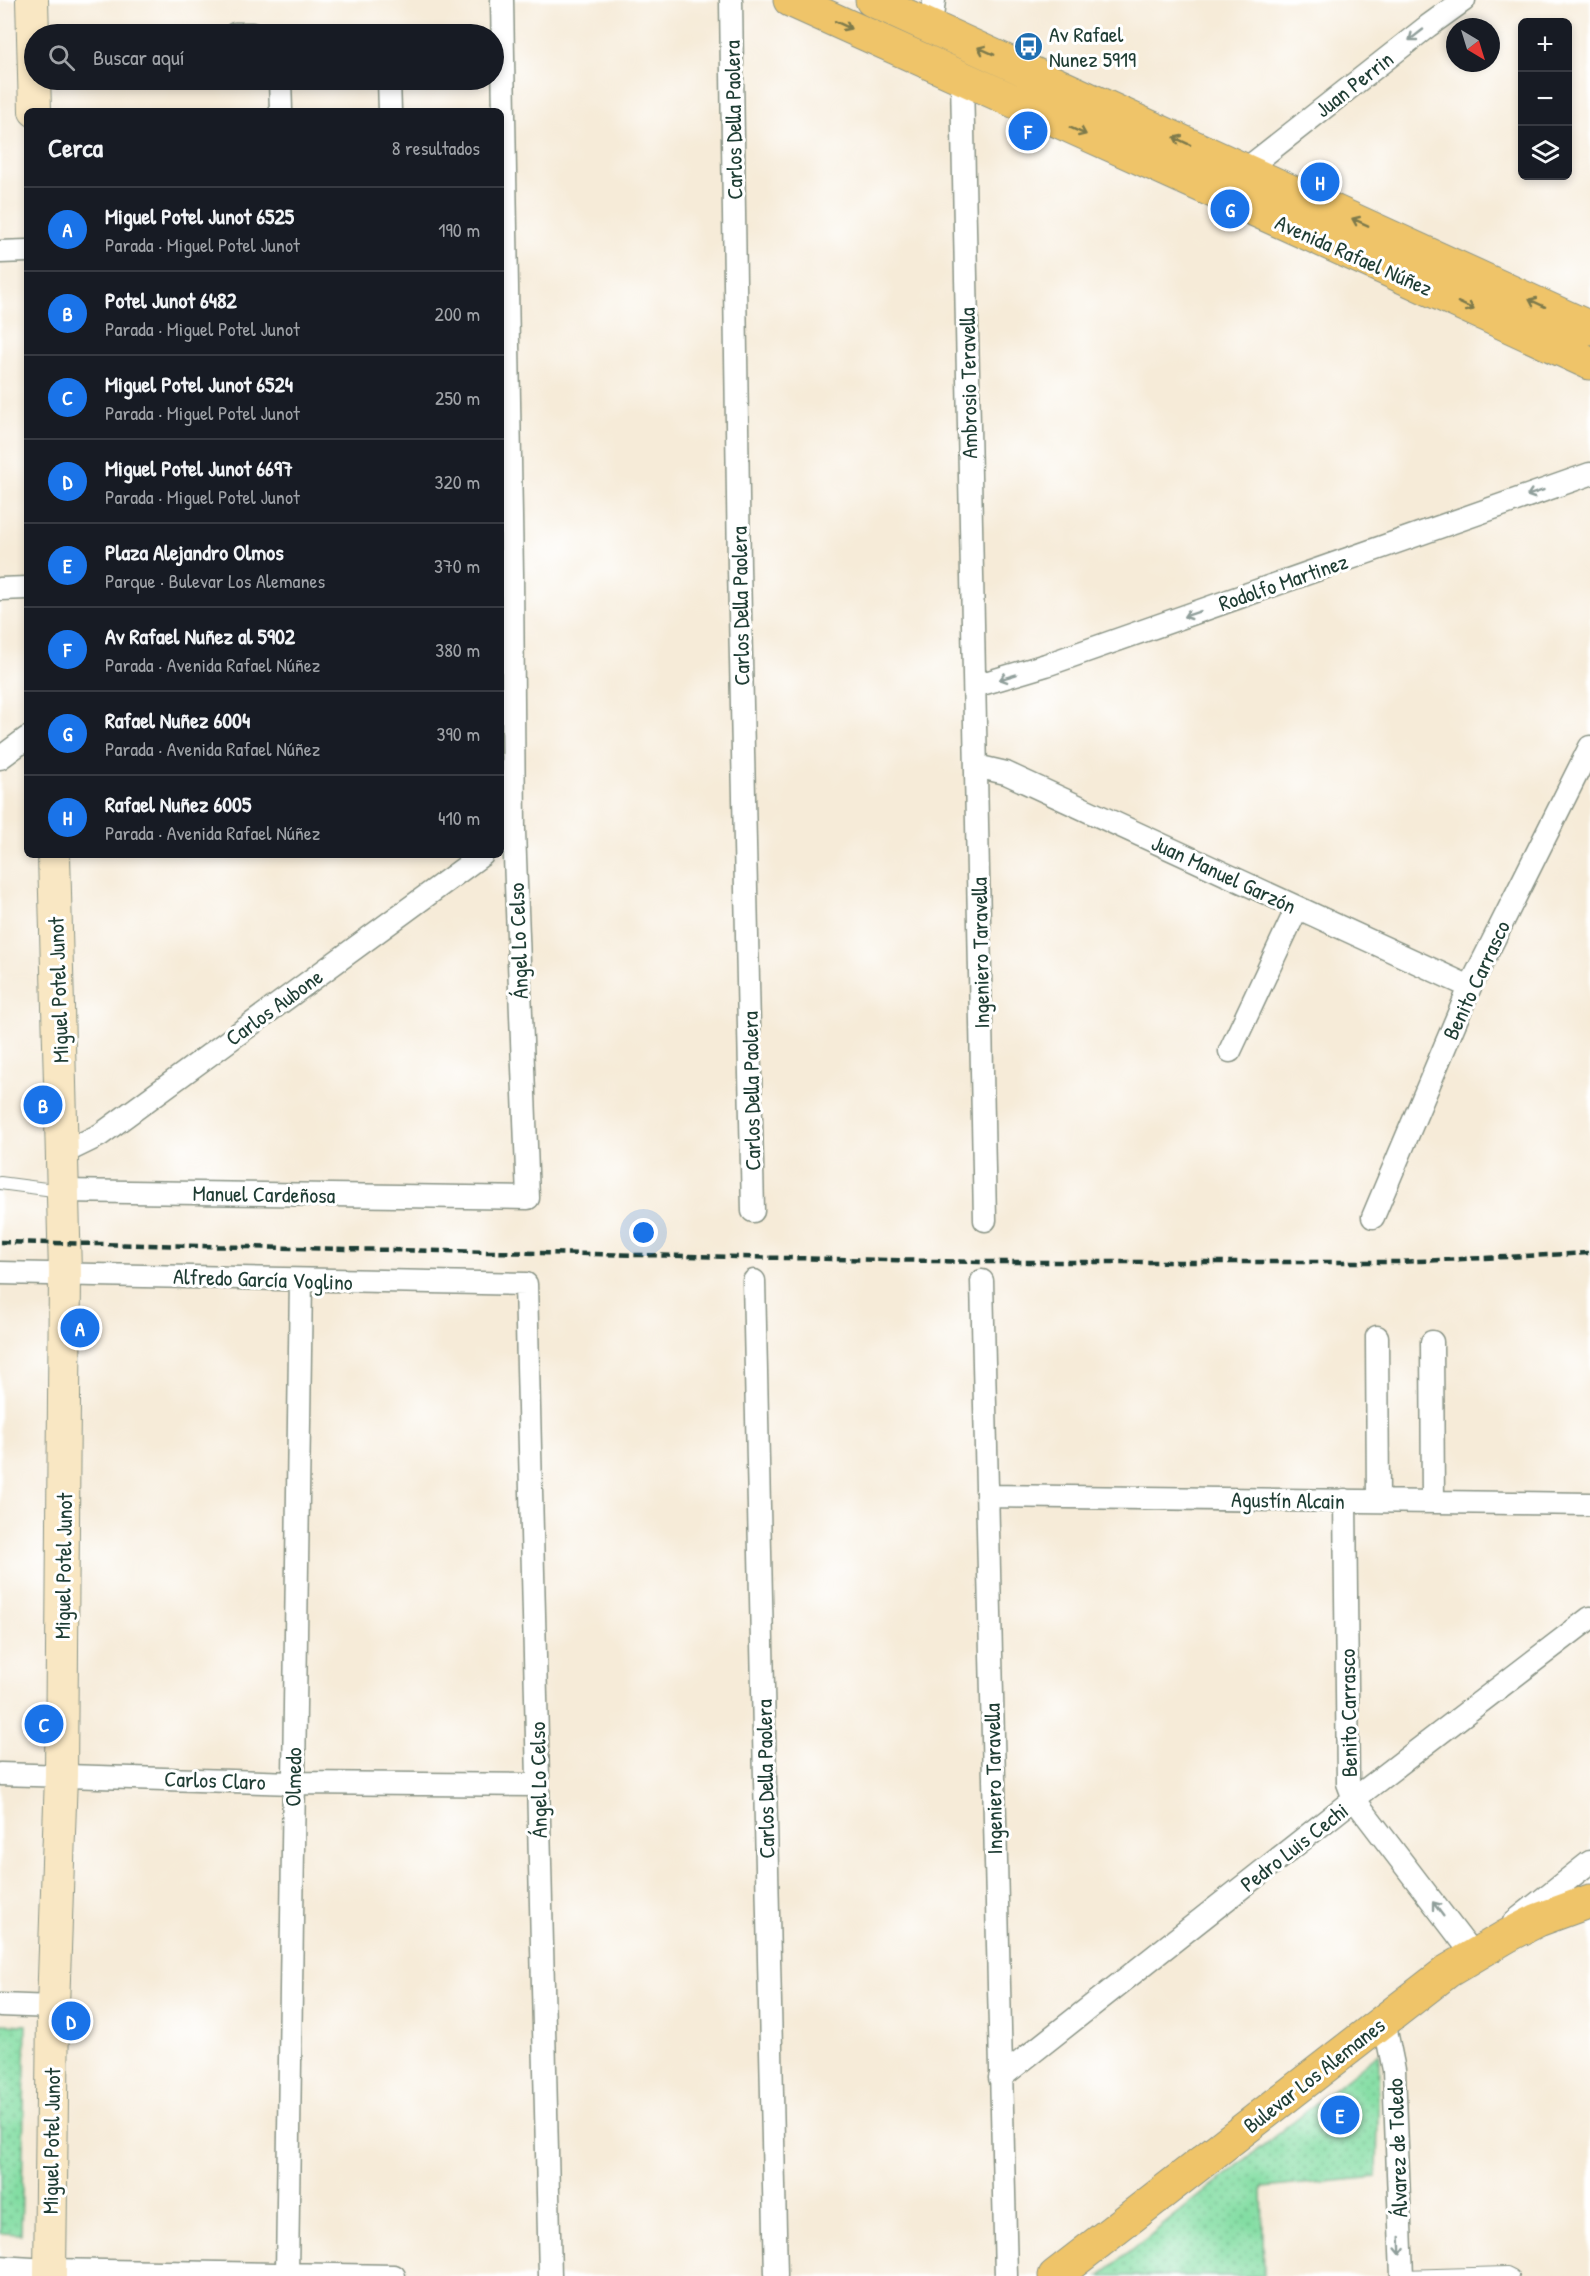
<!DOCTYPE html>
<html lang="es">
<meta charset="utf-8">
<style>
:root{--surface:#171b24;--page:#20242c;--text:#f1f3f6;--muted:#9ea1a6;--line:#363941;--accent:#1a73e8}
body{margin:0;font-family:"Patrick Hand",sans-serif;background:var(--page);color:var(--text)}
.controls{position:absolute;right:18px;top:18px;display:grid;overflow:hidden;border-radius:9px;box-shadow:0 3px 9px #0003}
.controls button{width:54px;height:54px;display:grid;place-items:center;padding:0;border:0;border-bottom:2px solid var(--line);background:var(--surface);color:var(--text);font:30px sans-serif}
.compass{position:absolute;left:1446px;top:18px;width:54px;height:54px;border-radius:50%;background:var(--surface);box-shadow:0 3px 9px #0003;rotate:142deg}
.you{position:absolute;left:644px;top:1233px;width:21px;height:21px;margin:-15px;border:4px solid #fff;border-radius:50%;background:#1a73e8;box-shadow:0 0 0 9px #1a73e833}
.badge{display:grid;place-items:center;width:39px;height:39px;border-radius:50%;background:var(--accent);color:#fff;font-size:20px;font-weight:700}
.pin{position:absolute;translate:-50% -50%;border:3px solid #fff;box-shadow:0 2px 6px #0006}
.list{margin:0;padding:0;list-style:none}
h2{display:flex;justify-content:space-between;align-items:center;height:78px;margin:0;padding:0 24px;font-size:26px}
h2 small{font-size:20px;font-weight:400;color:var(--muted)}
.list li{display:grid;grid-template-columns:39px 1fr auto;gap:18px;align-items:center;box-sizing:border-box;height:84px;padding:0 24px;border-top:2px solid var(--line)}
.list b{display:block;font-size:22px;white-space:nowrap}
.list p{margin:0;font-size:20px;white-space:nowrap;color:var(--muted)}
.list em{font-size:20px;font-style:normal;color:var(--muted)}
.icon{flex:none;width:33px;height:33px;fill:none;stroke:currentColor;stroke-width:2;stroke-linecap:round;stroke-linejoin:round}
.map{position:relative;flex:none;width:1590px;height:2276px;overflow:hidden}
.search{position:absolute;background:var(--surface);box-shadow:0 3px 9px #0003;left:24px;top:24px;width:480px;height:66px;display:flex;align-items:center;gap:15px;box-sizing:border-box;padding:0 21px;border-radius:33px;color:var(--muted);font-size:22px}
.panel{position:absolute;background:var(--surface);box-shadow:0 3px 9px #0003;left:24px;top:108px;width:480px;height:750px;border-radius:9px}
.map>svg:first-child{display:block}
.park{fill:url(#park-dots);stroke:#518d6c;stroke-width:1.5}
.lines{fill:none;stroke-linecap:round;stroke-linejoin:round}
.lane-casing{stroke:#8a9486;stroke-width:14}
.street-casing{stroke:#8a9486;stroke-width:25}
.secondary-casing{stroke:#8a9486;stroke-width:34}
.primary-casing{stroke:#8a9486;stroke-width:35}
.lane{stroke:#fff;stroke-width:12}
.street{stroke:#fff;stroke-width:22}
.secondary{stroke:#f9e7c3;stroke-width:32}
.primary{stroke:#efc469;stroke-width:33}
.rail{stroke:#1f3d34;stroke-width:4.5;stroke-dasharray:9 4.5;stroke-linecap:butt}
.oneway{stroke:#7d7a4c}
.oneway2{stroke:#8f9e9a}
.labels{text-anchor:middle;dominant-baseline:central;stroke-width:6;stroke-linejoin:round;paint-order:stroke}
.poi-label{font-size:22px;fill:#1f3d34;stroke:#fff;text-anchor:start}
.street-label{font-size:22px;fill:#1f3d34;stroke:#fff}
</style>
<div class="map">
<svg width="1590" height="2276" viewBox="0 0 1590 2276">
<defs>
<pattern id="park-dots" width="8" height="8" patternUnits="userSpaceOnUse" patternTransform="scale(1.5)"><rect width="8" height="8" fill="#83dda3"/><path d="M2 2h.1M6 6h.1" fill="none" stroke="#6bb486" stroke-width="1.8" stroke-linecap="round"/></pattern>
</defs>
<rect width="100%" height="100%" fill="#fff"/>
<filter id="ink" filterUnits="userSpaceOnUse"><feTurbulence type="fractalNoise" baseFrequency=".0167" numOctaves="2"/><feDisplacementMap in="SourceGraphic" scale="12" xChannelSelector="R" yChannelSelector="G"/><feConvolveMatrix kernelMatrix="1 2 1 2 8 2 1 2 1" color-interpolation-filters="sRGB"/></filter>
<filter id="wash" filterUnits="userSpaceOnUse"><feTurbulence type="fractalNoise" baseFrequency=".008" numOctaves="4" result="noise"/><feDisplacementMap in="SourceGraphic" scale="24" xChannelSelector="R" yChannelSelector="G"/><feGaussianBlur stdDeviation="1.35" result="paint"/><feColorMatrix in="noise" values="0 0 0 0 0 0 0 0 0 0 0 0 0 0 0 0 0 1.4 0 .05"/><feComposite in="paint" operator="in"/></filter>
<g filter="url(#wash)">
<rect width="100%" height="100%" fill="#f6ebd8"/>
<path class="park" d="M 0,2024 L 26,2025 L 21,2234 L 0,2233 Z
M 1379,2053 L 1377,2177 L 1262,2188 L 1264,2276 L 1099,2276 Z"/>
</g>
<g filter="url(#ink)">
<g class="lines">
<defs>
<path id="lane" d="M 0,1183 L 61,1191
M 1402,2276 L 1507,2273 L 1513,2276"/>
<path id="street" d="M 731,0 L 739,567 L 753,1211
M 931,27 L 934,0
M 235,34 L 252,34
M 962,79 L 985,1220
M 280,80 L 281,111
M 389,80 L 390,111
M 1245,170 L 1428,26 L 1464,0
M 0,252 L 27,251
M 0,589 L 27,588
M 975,686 L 1046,665 L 1590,474
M 0,758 L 27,738
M 976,766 L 1006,773 L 1470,987
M 1230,1051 L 1297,908
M 63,1153 L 100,1135 L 482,855
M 63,1191 L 528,1198 L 514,831 L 512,574 L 502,0
M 1373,1217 L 1470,987 L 1590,747
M 0,1273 L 526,1284 L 550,2276
M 754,1281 L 776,2276
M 982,1281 L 1006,2276
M 1377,1337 L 1378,1501
M 1432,1342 L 1433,1502
M 987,1496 L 1590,1504
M 1345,1500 L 1348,1783 L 1354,1799 L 1474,1956 L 1484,1947
M 0,1774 L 293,1783 L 538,1785
M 1514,1922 L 1590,1862
M 0,2005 L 53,2007
M 1384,2021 L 1394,2070 L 1402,2276
M 1000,2078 L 1354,1799 L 1590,1618
M 0,2267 L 48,2270 L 394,2276
M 287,2274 L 301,1280"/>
<path id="secondary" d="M 32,0 L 35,111
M 50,2276 L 53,2007 L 61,1775 L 65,1273 L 54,855"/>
<path id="primary" d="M 790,0 L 1386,269 L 1590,363
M 872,0 L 1590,328
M 1055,2276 L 1448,1971 L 1507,1936 L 1538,1920 L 1590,1901"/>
</defs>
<use href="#lane" class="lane-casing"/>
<use href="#street" class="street-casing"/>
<use href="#secondary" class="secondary-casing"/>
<use href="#primary" class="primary-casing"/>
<use href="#lane" class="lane"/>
<use href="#street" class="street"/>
<use href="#secondary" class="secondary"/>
<use href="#primary" class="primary"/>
<path class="rail" d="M 0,1242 L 984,1262 L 1398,1262 L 1590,1253"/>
</g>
<defs><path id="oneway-shaft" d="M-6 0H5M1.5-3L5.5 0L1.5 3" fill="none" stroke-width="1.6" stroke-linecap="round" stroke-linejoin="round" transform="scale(1.5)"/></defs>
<g class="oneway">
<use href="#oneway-shaft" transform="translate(843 25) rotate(25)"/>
<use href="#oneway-shaft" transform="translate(986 51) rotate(-156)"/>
<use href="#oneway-shaft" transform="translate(1078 131) rotate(24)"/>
<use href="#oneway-shaft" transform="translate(1182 141) rotate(-155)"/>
<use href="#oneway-shaft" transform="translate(1360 222) rotate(-156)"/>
<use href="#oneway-shaft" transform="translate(1537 303) rotate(-155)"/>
<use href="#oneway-shaft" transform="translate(1466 306) rotate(25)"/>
</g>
<g class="oneway2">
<use href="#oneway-shaft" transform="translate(1416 35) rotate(142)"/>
<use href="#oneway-shaft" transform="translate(1535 493) rotate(161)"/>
<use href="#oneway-shaft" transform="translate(1192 614) rotate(161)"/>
<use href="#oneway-shaft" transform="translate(1008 677) rotate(163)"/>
<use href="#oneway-shaft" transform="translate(1438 1909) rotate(-127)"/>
<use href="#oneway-shaft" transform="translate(1400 2246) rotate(88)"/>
</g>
</g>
<defs>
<symbol id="bus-disc" viewBox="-11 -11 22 22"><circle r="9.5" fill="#1f6fb2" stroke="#fff"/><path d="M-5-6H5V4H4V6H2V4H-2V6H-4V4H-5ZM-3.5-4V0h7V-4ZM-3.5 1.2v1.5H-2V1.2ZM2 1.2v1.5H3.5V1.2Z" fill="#fff"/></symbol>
</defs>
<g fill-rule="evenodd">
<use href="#bus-disc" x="1012" y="30" width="33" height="33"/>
</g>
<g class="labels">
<g class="poi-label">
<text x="1049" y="34">Av Rafael<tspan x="1049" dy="25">Nunez 5919</tspan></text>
</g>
<g class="street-label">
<text transform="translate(1354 84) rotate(-38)">Juan Perrin</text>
<text transform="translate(733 120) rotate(-91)">Carlos Della Paolera</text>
<text transform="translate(1354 255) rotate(24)">Avenida Rafael Núñez</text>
<text transform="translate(968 383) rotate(-91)">Ambrosio Teravella</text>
<text transform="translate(1283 582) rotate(-19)">Rodolfo Martinez</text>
<text transform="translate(740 606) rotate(-91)">Carlos Della Paolera</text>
<text transform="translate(1224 874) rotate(25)">Juan Manuel Garzón</text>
<text transform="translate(518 941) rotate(-92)">Ángel Lo Celso</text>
<text transform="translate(980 953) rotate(-91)">Ingeniero Taravella</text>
<text transform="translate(1476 980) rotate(-65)">Benito Carrasco</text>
<text transform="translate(58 990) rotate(-92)">Miguel Potel Junot</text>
<text transform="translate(274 1007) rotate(-36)">Carlos Aubone</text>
<text transform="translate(751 1091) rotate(-91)">Carlos Della Paolera</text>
<text transform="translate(264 1194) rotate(1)">Manuel Cardeñosa</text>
<text transform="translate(263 1279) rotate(2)">Alfredo García Voglino</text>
<text transform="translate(1288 1500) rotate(1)">Agustín Alcain</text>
<text transform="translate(63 1566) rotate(-89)">Miguel Potel Junot</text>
<text transform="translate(1348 1713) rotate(-91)">Benito Carrasco</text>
<text transform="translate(293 1777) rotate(-89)">Olmedo</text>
<text transform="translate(765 1779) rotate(-91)">Carlos Della Paolera</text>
<text transform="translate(993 1779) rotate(-91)">Ingeniero Taravella</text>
<text transform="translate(215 1780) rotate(2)">Carlos Claro</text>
<text transform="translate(538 1780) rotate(-91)">Ángel Lo Celso</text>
<text transform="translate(1294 1847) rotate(-38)">Pedro Luis Cechi</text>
<text transform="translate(1314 2075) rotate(-38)">Bulevar Los Alemanes</text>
<text transform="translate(51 2141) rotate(-89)">Miguel Potel Junot</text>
<text transform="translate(1397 2148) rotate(-92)">Álvarez de Toledo</text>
</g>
</g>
</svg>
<div class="controls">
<button>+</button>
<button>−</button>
<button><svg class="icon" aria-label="layers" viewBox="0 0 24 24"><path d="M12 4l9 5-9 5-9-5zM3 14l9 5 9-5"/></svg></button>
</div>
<svg class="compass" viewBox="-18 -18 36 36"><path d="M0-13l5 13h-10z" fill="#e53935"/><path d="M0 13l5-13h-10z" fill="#9ea1a6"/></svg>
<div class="you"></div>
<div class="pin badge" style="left:80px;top:1328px">A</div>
<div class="pin badge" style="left:43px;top:1105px">B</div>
<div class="pin badge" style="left:44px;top:1724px">C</div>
<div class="pin badge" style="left:71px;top:2021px">D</div>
<div class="pin badge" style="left:1340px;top:2115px">E</div>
<div class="pin badge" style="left:1028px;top:131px">F</div>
<div class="pin badge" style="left:1230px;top:209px">G</div>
<div class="pin badge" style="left:1320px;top:182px">H</div>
<div class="search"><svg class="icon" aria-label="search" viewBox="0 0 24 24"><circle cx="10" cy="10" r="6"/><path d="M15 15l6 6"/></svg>Buscar aquí</div>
<section class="panel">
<h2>Cerca<small>8 resultados</small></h2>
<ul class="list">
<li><span class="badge">A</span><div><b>Miguel Potel Junot 6525</b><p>Parada · Miguel Potel Junot</p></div><em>190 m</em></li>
<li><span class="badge">B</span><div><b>Potel Junot 6482</b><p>Parada · Miguel Potel Junot</p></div><em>200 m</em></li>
<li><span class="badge">C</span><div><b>Miguel Potel Junot 6524</b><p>Parada · Miguel Potel Junot</p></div><em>250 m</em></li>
<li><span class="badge">D</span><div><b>Miguel Potel Junot 6697</b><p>Parada · Miguel Potel Junot</p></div><em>320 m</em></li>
<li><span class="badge">E</span><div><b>Plaza Alejandro Olmos</b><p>Parque · Bulevar Los Alemanes</p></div><em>370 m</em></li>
<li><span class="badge">F</span><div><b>Av Rafael Nuñez al 5902</b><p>Parada · Avenida Rafael Núñez</p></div><em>380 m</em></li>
<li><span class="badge">G</span><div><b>Rafael Nuñez 6004</b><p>Parada · Avenida Rafael Núñez</p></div><em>390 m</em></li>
<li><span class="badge">H</span><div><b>Rafael Nuñez 6005</b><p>Parada · Avenida Rafael Núñez</p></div><em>410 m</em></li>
</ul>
</section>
</div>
